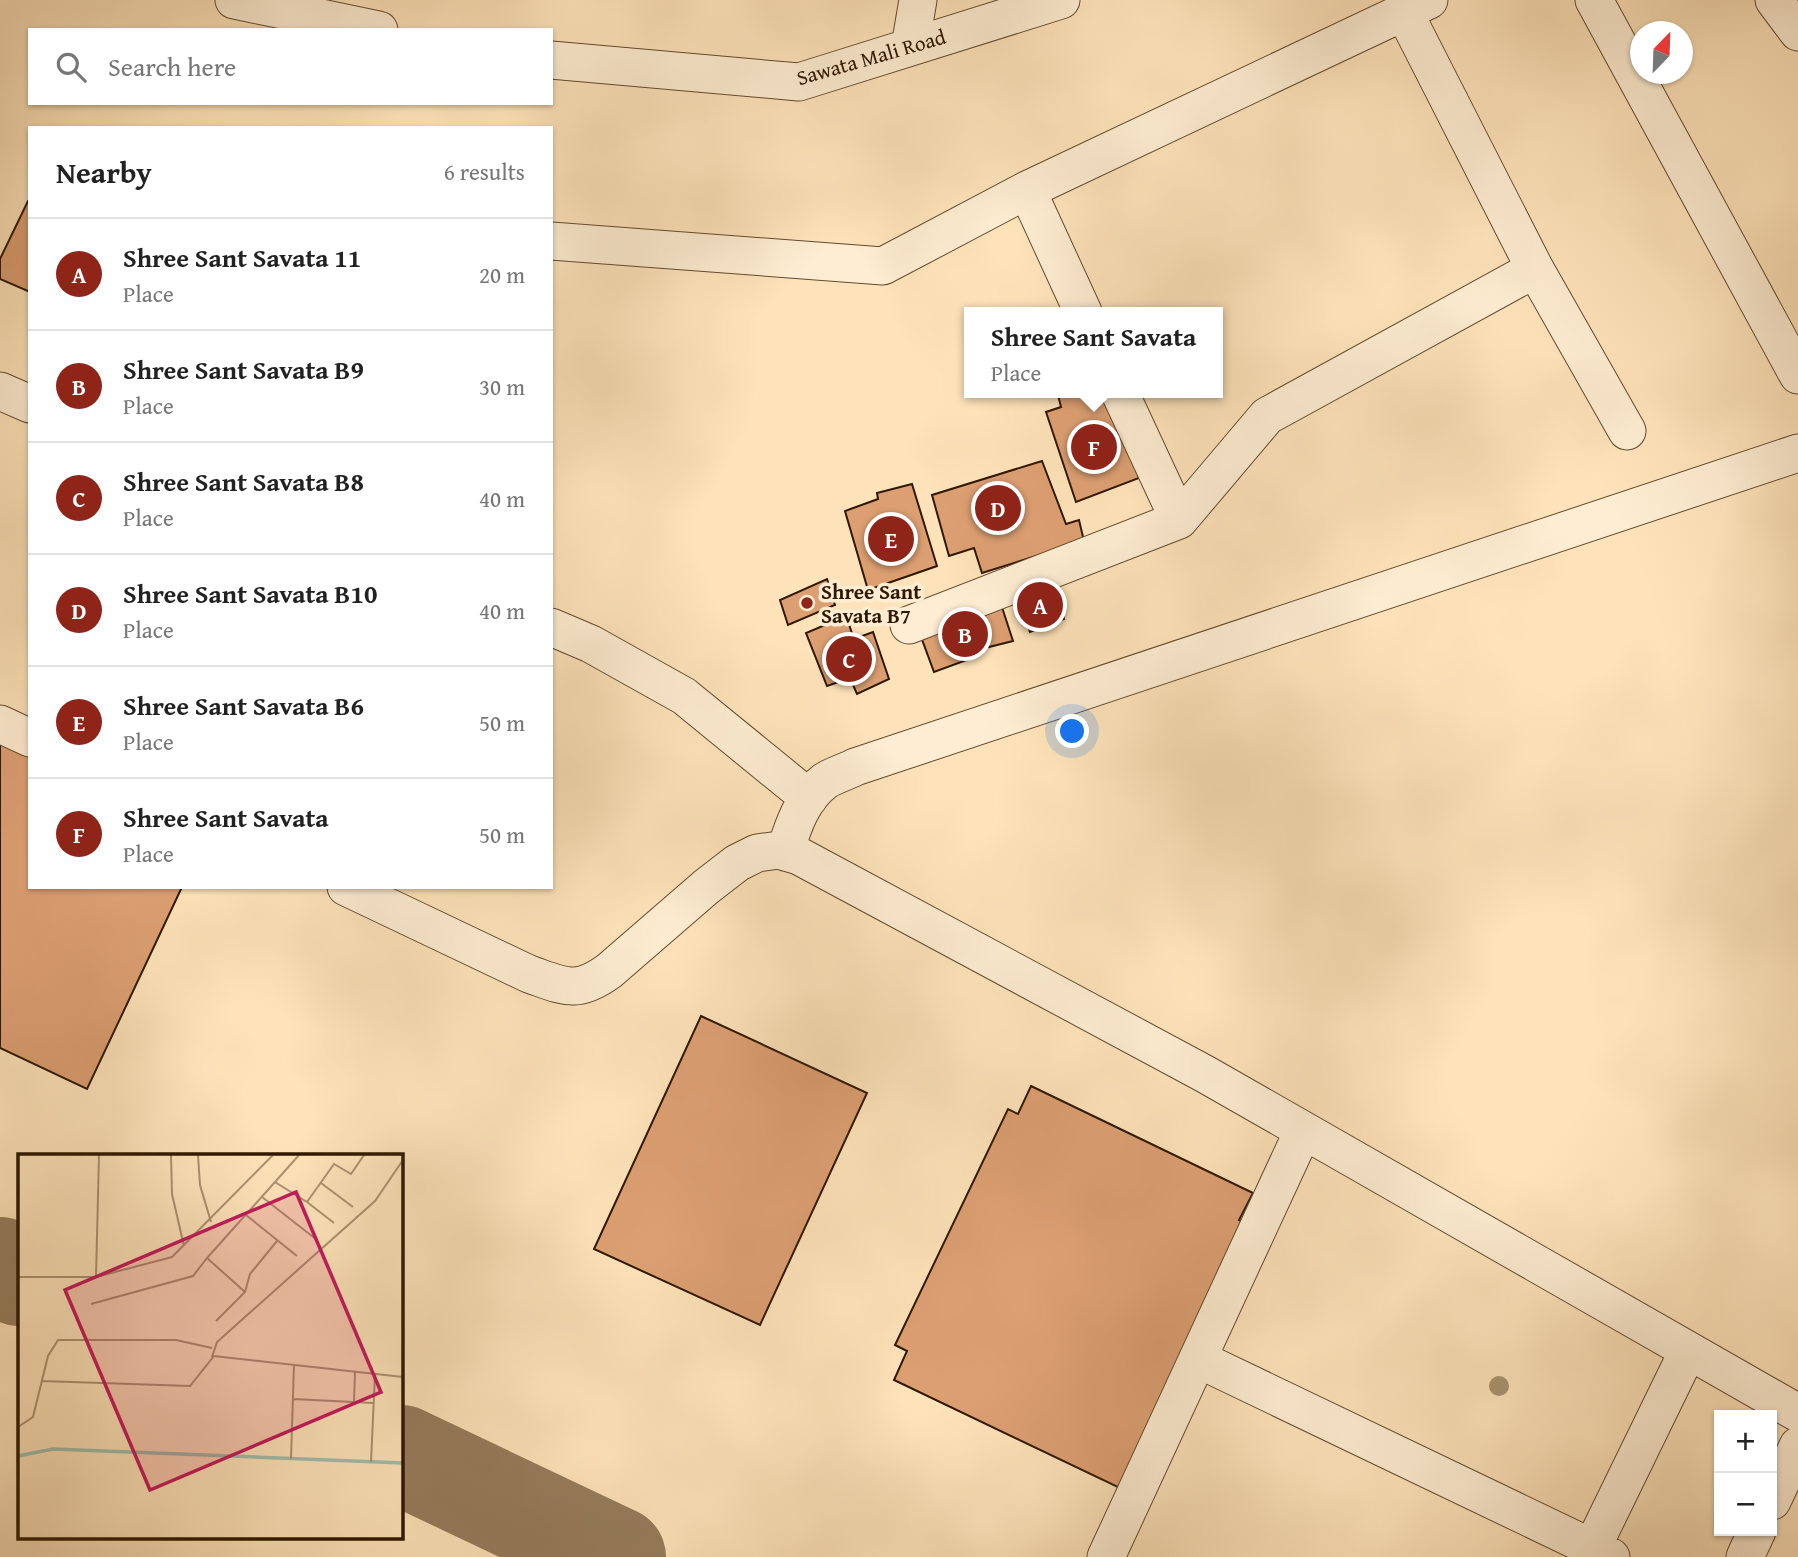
<!DOCTYPE html>
<meta charset="utf-8">
<style>
:root{--surface:#fff;--page:#f6f6f6;--text:#222;--muted:#767676;--line:#e0e0e0;--accent:#8f2418}
body{margin:0;font-family:"Gentium Book Plus",serif;background:var(--page);color:var(--text)}
.controls{position:absolute;right:21px;bottom:21px;display:grid;overflow:hidden;border-radius:0px;box-shadow:0 2px 5px #0004}
.controls button{width:63px;height:63px;display:grid;place-items:center;padding:0;border:0;border-bottom:2px solid var(--line);background:var(--surface);color:var(--text);font:35px sans-serif}
.compass{position:absolute;left:1630px;top:21px;width:63px;height:63px;border-radius:50%;background:var(--surface);box-shadow:0 2px 5px #0004;rotate:23deg}
.you{position:absolute;left:1073px;top:732px;width:24px;height:24px;margin:-18px;border:5px solid #fff;border-radius:50%;background:#1a73e8;box-shadow:0 0 0 10px #1a73e833}
.badge{display:grid;place-items:center;width:46px;height:46px;border-radius:50%;background:var(--accent);color:#fff;font-size:23px;font-weight:700}
.pin{position:absolute;translate:-50% -50%;border:4px solid #fff;box-shadow:0 2px 7px #0006}
.popup{position:absolute;left:964px;top:307px;width:259px;height:91px;box-sizing:border-box;display:grid;place-content:center;border-radius:0px;background:var(--surface);filter:drop-shadow(0 2px 5px #0005);font-size:23px;white-space:nowrap;color:var(--muted)}
.popup b{font-size:26px;color:var(--text)}
.popup::after{content:'';position:absolute;left:50%;top:100%;margin-left:-14px;border:14px solid transparent;border-top-color:var(--surface)}
.list{margin:0;padding:0;list-style:none}
h2{display:flex;justify-content:space-between;align-items:center;height:91px;margin:0;padding:0 28px;font-size:30px}
h2 small{font-size:23px;font-weight:400;color:var(--muted)}
.list li{display:grid;grid-template-columns:46px 1fr auto;gap:21px;align-items:center;box-sizing:border-box;height:112px;padding:0 28px;border-top:2px solid var(--line)}
.list b{display:block;font-size:26px;white-space:nowrap}
.list p{margin:0;font-size:23px;white-space:nowrap;color:var(--muted)}
.list em{font-size:23px;font-style:normal;color:var(--muted)}
.icon{flex:none;width:38px;height:38px;fill:none;stroke:currentColor;stroke-width:2;stroke-linecap:round;stroke-linejoin:round}
.map{position:relative;flex:none;width:1798px;height:1557px;overflow:hidden}
.search{position:absolute;background:var(--surface);box-shadow:0 2px 5px #0004;left:28px;top:28px;width:525px;height:77px;display:flex;align-items:center;gap:18px;box-sizing:border-box;padding:0 24px;border-radius:0px;color:var(--muted);font-size:26px}
.panel{position:absolute;background:var(--surface);box-shadow:0 2px 5px #0004;left:28px;top:126px;width:525px;height:763px;border-radius:0px}
.map>svg:first-child{display:block}
.lines{fill:none;stroke-linecap:round;stroke-linejoin:round}
.taxiway{stroke:#967d5d;stroke-width:100}
.building{fill:#dc9f72;stroke:#2f1700;stroke-width:2}
.minor-casing{stroke:#634a2e;stroke-width:39}
.minor{stroke:#feedd2;stroke-width:37}
.tree{fill:#a8946f}
.poi-dot{fill:#8f2418;stroke:#feedd2;stroke-width:2.5}
.labels{text-anchor:middle;dominant-baseline:central;stroke-width:7;stroke-linejoin:round;paint-order:stroke}
.street-label{font-size:21px;fill:#2f1700;stroke:#feedd2}
.poi-label{font-size:21px;font-weight:bold;fill:#2f1700;stroke:#feedd2;text-anchor:start}
.inset-river{fill:none;stroke:#a0beac;stroke-width:3.5}
.inset-road{fill:none;stroke:#ab9170;stroke-width:2}
.view{fill:#c2185b;fill-opacity:0.15;stroke:#c2185b;stroke-width:3.5}
.inset-edge{fill:none;stroke:#2f1700;stroke-width:3.5}
</style>
<div class="map">
<svg width="1798" height="1557" viewBox="0 0 1798 1557">
<rect width="100%" height="100%" fill="#fee3ba"/>
<filter id="stains"><feTurbulence type="fractalNoise" baseFrequency=".00286" numOctaves="4"/><feColorMatrix values="0 0 0 0 .2 0 0 0 0 .09 0 0 0 0 .02 0 0 0 .5 -.17"/></filter>
<radialGradient id="worn" r=".72"><stop offset=".6" stop-color="#630" stop-opacity="0"/><stop offset="1" stop-color="#630" stop-opacity=".3"/></radialGradient>
<g class="lines">
<path class="taxiway" d="M 0,1267 L 19,1276
M 401,1455 L 616,1557"/>
</g>
<path class="building" d="M 28,201 L 30,201 L 30,292 L 0,279 L 0,259 Z
M 1065,393 L 1109,393 L 1121,414 L 1139,478 L 1076,502 L 1046,412 L 1061,407 L 1058,395 Z
M 1042,461 L 1066,524 L 1079,520 L 1084,541 L 982,573 L 974,548 L 949,556 L 932,495 Z
M 912,484 L 937,566 L 868,590 L 845,511 L 878,499 L 877,493 Z
M 1051,578 L 1064,619 L 1030,632 L 1015,590 Z
M 827,579 L 835,605 L 788,625 L 780,600 Z
M 998,595 L 1013,641 L 973,651 L 975,657 L 934,672 L 917,626 Z
M 846,616 L 854,639 L 873,632 L 889,679 L 857,694 L 850,678 L 827,686 L 806,633 Z
M 0,744 L 30,757 L 30,887 L 182,887 L 87,1089 L 0,1048 Z
M 701,1016 L 867,1093 L 760,1325 L 594,1249 Z
M 1031,1086 L 1253,1193 L 1239,1220 L 1251,1226 L 1124,1490 L 894,1380 L 907,1351 L 895,1345 L 1008,1109 L 1018,1114 Z"/>
<g class="lines">
<defs>
<path id="minor" d="M 234,0 L 379,30
M 1594,0 L 1798,375
M 1774,0 L 1798,32
M 1404,12 L 1535,269 L 1627,431
M 910,47 L 918,0
M 551,60 L 799,82 L 1061,0
M 551,241 L 883,266 L 1027,190
M 1083,312 L 1027,190 L 1429,0
M 0,391 L 30,404
M 1120,393 L 1179,520
M 909,625 L 1179,520 L 1267,416 L 1535,269
M 551,627 L 591,644 L 684,696 L 809,798
M 0,724 L 30,738
M 785,852 C 793,826 802,798 825,781 C 834,775 846,772 855,767 L 1798,453
M 346,887 L 529,974 C 564,986 576,995 609,971 L 706,887 L 737,863 L 757,853 L 779,850 L 799,856 L 1205,1074 L 1798,1413
M 1198,1359 L 1611,1557
M 1772,1501 L 1798,1446
M 1592,1548 L 1688,1351
M 1106,1557 L 1303,1131
M 1745,1557 L 1757,1531"/>
</defs>
<use href="#minor" class="minor-casing"/>
<use href="#minor" class="minor"/>
</g>
<circle class="tree" cx="1499" cy="1386" r="10"/>
<circle class="poi-dot" cx="807" cy="603" r="7"/>
<g class="labels">
<g class="street-label">
<text transform="translate(871 57) rotate(-16)">Sawata Mali Road</text>
</g>
<g class="poi-label">
<text x="821" y="591">Shree Sant<tspan x="821" dy="24">Savata B7</tspan></text>
</g>
</g>
<g transform="translate(18 1154)">
<rect width="385" height="385" fill="#fee3ba"/>
<path class="inset-river" d="M 0,302 L 35,295 L 385,309"/>
<path class="inset-road" d="M 153,1 L 154,40 L 166,92M 180,1 L 182,31 L 193,68M 281,1 L 257,28 L 289,48 L 316,10 L 333,20 L 346,1M 303,29 L 335,53M 244,43 L 299,86M 289,48 L 316,69M 228,61 L 279,102M 0,123 L 78,123 L 154,103 L 255,1M 78,123 L 81,1M 227,138 L 189,104 L 257,28M 73,150 L 175,122 L 189,104M 198,167 L 227,138 L 232,120 L 259,87M 194,203 L 199,188 L 357,47 L 385,6M 24,227 L 172,232 L 196,202 L 385,223M 275,245 L 355,249M 336,248 L 337,217M 0,273 L 15,263 L 30,202 L 40,186 L 158,186 L 194,194M 273,305 L 276,210M 353,308 L 357,220"/>
<path class="view" d="M 278,38 L 363,238 L 132,336 L 47,136 Z"/>
<rect width="385" height="385" class="inset-edge"/>
</g>
<rect width="100%" height="100%" filter="url(#stains)"/>
<rect width="100%" height="100%" fill="url(#worn)"/>
</svg>
<div class="controls">
<button>+</button>
<button>−</button>
</div>
<svg class="compass" viewBox="-18 -18 36 36"><path d="M0-13l5 13h-10z" fill="#e53935"/><path d="M0 13l5-13h-10z" fill="#767676"/></svg>
<div class="you"></div>
<div class="pin badge" style="left:1040px;top:605px">A</div>
<div class="pin badge" style="left:965px;top:634px">B</div>
<div class="pin badge" style="left:849px;top:659px">C</div>
<div class="pin badge" style="left:998px;top:508px">D</div>
<div class="pin badge" style="left:891px;top:539px">E</div>
<div class="pin badge" style="left:1094px;top:447px">F</div>
<div class="popup"><b>Shree Sant Savata</b>Place</div>
<div class="search"><svg class="icon" aria-label="search" viewBox="0 0 24 24"><circle cx="10" cy="10" r="6"/><path d="M15 15l6 6"/></svg>Search here</div>
<section class="panel">
<h2>Nearby<small>6 results</small></h2>
<ul class="list">
<li><span class="badge">A</span><div><b>Shree Sant Savata 11</b><p>Place</p></div><em>20 m</em></li>
<li><span class="badge">B</span><div><b>Shree Sant Savata B9</b><p>Place</p></div><em>30 m</em></li>
<li><span class="badge">C</span><div><b>Shree Sant Savata B8</b><p>Place</p></div><em>40 m</em></li>
<li><span class="badge">D</span><div><b>Shree Sant Savata B10</b><p>Place</p></div><em>40 m</em></li>
<li><span class="badge">E</span><div><b>Shree Sant Savata B6</b><p>Place</p></div><em>50 m</em></li>
<li><span class="badge">F</span><div><b>Shree Sant Savata</b><p>Place</p></div><em>50 m</em></li>
</ul>
</section>
</div>
